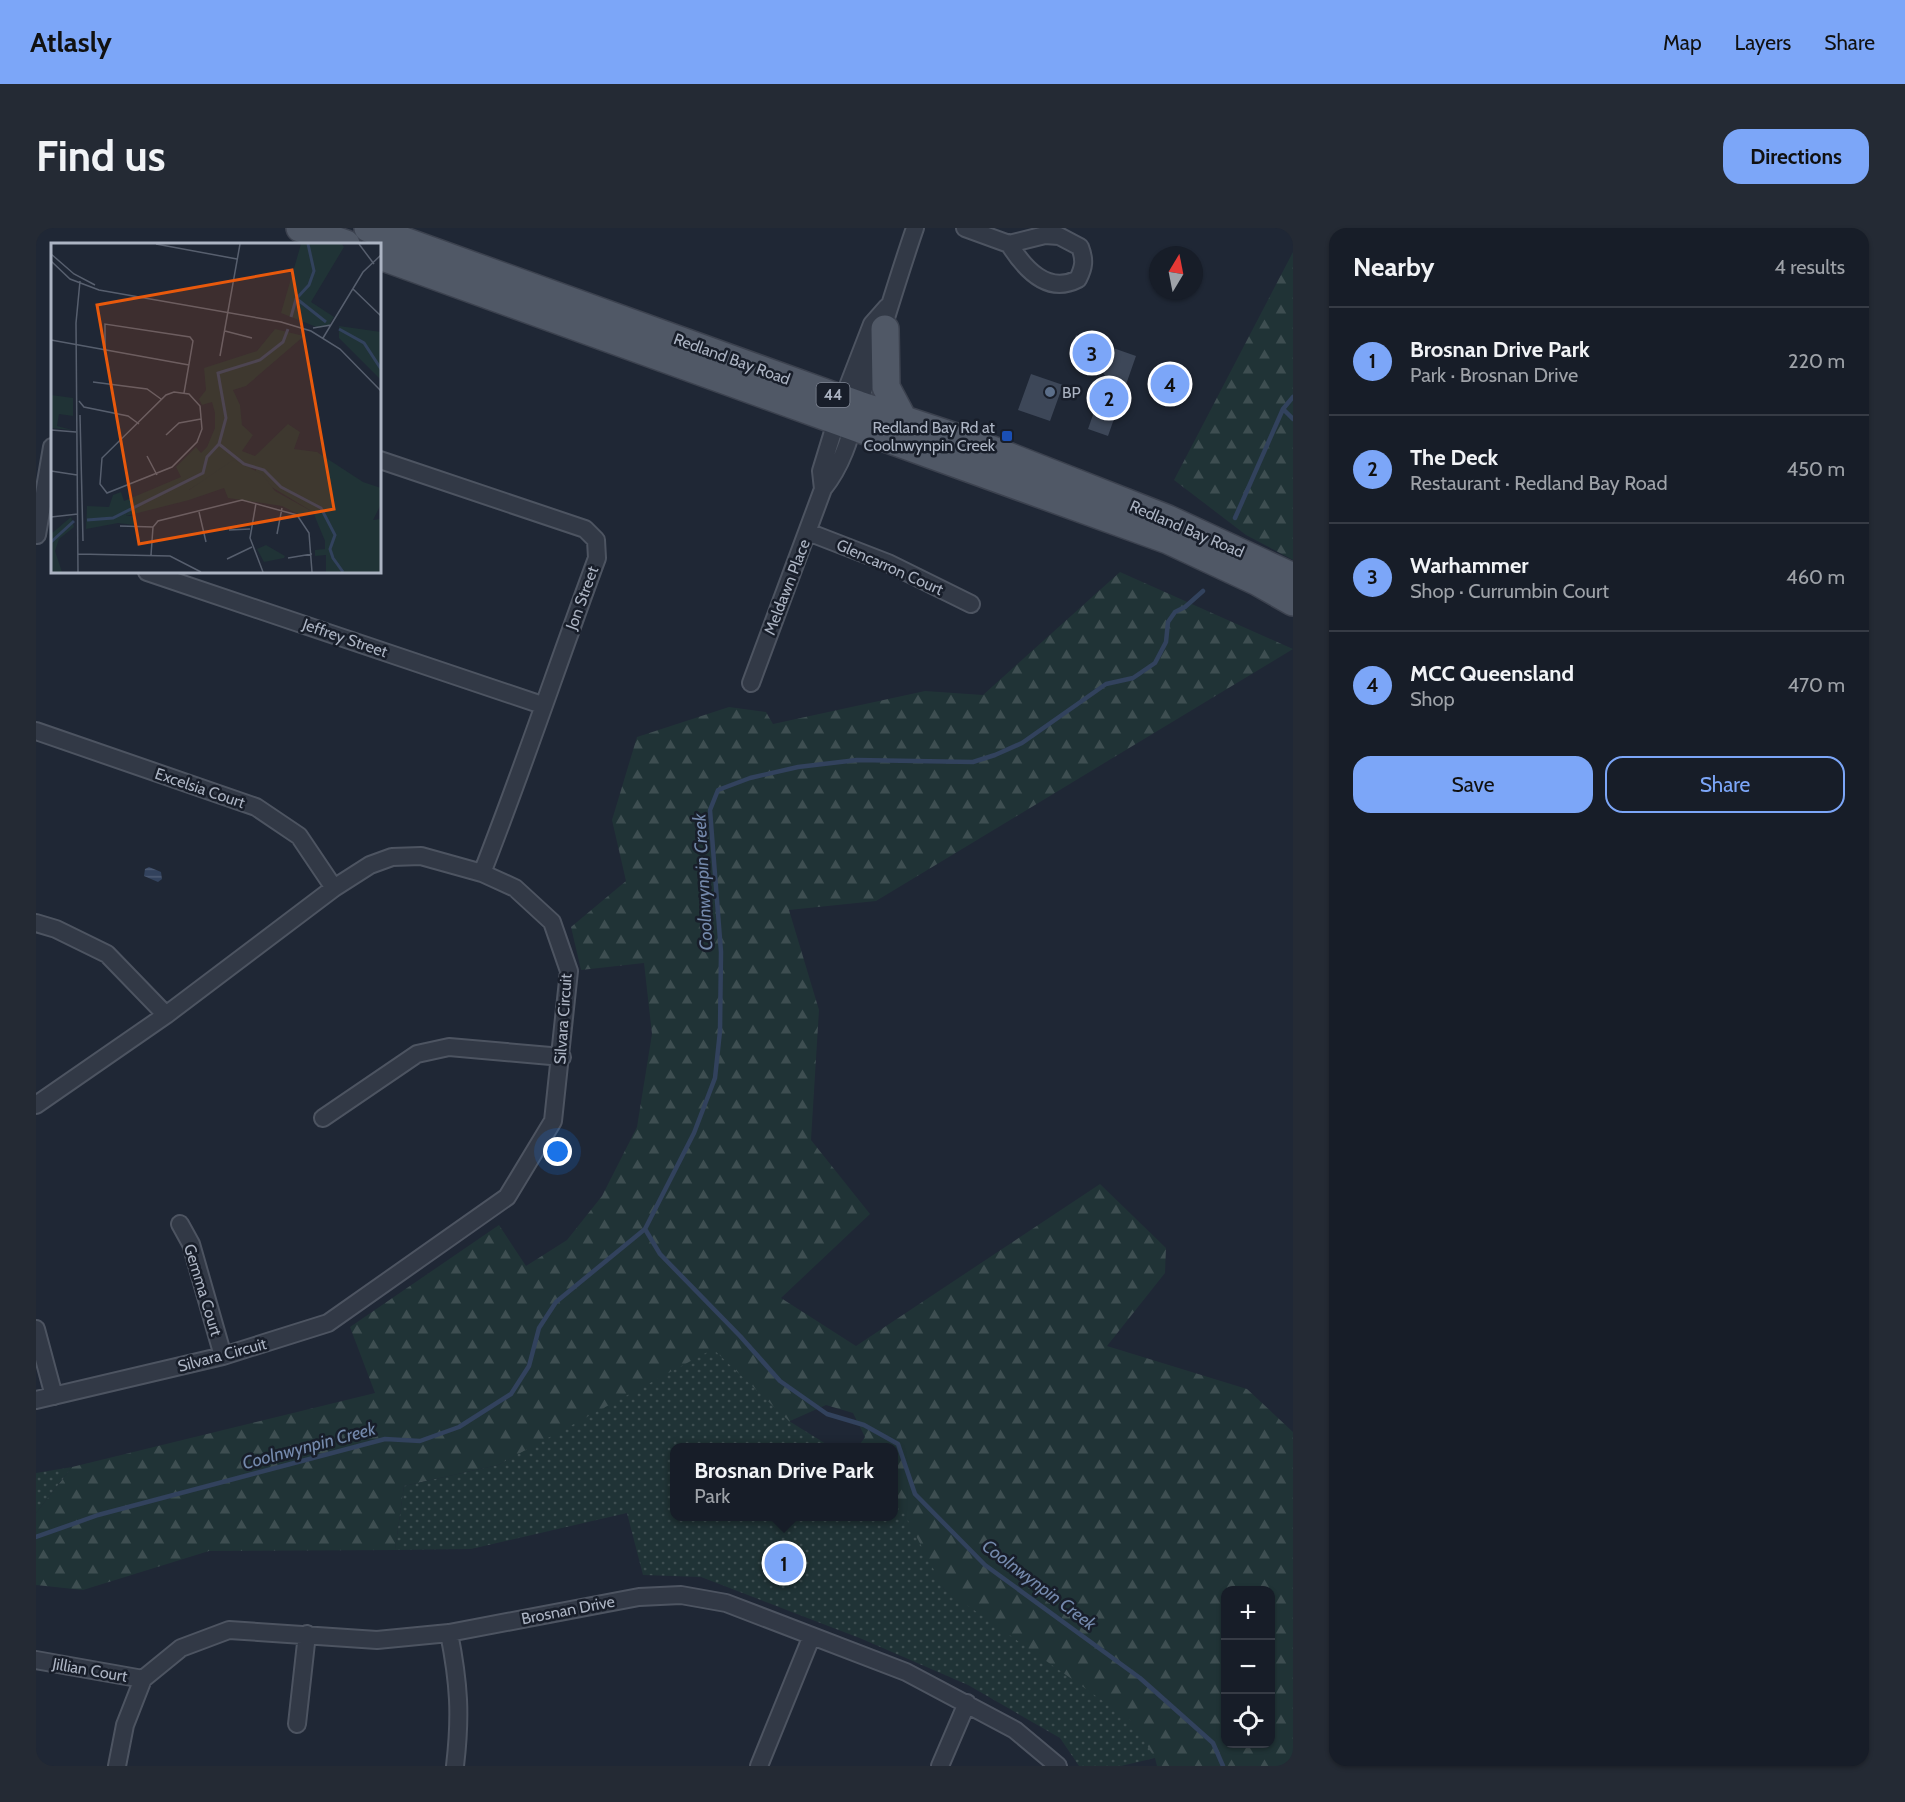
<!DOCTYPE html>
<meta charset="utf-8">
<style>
:root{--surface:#171d28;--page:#242a34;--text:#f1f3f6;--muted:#9ea2a8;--line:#363b45;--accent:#7ca6f8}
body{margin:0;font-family:Cabin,sans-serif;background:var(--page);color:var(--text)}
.controls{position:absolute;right:18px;bottom:18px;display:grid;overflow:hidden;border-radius:12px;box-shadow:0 2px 4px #0004}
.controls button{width:54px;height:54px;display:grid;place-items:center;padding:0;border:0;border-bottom:2px solid var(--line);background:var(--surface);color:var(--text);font:30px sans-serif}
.compass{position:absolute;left:1113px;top:18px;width:54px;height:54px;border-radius:50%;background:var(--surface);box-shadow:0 2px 4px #0004;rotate:10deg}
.you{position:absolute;left:522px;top:924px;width:21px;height:21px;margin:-15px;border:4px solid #fff;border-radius:50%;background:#1a73e8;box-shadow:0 0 0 9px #1a73e833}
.badge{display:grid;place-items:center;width:39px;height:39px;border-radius:50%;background:var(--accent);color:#111;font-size:20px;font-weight:700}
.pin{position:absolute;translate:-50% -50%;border:3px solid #fff;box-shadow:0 2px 6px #0006}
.popup{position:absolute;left:634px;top:1215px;width:228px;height:78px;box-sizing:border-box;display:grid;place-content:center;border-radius:12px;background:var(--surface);filter:drop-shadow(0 2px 4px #0005);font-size:20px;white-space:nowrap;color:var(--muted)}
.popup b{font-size:22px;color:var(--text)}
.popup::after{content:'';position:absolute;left:50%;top:100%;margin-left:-12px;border:12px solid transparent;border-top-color:var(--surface)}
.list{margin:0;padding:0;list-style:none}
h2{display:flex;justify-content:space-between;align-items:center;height:78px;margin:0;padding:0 24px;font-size:26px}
h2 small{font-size:20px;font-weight:400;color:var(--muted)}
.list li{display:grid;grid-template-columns:39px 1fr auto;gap:18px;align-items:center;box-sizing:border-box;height:108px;padding:0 24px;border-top:2px solid var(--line)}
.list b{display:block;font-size:22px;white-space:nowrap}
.list p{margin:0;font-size:20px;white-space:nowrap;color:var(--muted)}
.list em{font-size:20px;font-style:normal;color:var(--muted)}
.actions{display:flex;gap:12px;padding:18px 24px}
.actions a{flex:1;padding:14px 0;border:2px solid var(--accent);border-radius:18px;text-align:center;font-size:21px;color:var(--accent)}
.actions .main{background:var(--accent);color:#111}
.icon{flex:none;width:33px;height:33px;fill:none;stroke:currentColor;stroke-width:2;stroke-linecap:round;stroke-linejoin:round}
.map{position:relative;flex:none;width:1257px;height:1538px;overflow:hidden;border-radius:18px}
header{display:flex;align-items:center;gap:36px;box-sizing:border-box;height:84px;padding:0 30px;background:var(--accent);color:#111}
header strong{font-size:28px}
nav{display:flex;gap:33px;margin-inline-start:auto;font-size:21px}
.intro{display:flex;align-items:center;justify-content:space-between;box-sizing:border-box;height:144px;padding:0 36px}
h1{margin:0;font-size:42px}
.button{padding:15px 27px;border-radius:18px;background:var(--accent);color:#111;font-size:21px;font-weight:700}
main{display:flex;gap:36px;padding:0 36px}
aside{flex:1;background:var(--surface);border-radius:18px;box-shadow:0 2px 4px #0004}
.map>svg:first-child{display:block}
.forest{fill:url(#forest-firs);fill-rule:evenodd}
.park{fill:url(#park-dots)}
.water{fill:url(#water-rules)}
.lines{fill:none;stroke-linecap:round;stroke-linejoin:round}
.stream{stroke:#32425d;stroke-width:4.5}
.building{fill:#3d4758}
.minor-casing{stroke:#4d5461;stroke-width:20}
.primary-casing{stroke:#3c424f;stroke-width:30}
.minor{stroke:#323946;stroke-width:16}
.primary{stroke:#505866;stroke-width:27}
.service-dot{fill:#5c6f8a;stroke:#181e2a;stroke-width:2}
.transit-dot{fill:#1a4fb4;stroke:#181e2a;stroke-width:2}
.labels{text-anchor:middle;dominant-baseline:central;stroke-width:5;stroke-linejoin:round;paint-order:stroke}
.shield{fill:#181e2a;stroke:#808795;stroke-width:1.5}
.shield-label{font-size:15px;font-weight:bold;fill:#acb4c3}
.street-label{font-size:16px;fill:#acb4c3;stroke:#181e2a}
.poi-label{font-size:16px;fill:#acb4c3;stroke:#181e2a;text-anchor:start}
.water-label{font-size:18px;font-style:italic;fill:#7489ac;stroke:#181e2a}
.inset-river{fill:none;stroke:#32425d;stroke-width:3}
.inset-road{fill:none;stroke:#575f6e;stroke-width:1.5}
.view{fill:#e8590c;fill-opacity:0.15;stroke:#e8590c;stroke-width:3}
.inset-edge{fill:none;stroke:#acb4c3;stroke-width:3}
</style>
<header>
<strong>Atlasly</strong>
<nav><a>Map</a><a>Layers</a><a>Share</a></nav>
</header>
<div class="intro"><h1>Find us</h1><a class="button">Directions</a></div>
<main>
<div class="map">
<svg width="1257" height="1538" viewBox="0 0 1257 1538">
<defs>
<pattern id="forest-firs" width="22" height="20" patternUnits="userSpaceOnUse" patternTransform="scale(1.5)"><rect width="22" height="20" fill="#203336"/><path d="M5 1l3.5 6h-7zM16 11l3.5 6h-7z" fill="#3e4e51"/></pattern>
<pattern id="park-dots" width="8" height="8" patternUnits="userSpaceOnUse" patternTransform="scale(1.5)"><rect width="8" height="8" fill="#203336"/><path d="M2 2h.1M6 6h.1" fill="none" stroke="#3e4e51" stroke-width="1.8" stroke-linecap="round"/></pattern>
<pattern id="water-rules" width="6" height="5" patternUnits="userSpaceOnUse" patternTransform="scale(1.5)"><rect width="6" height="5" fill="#32425d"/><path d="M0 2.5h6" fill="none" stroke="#4d5b73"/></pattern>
</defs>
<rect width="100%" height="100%" fill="#1f2735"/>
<path class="forest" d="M 1257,24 L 1257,332 L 1210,307 L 1138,252 Z
M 1084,344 L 1257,421 L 840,673 L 753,682 L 783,782 L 775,912 L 834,986 L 745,1070 L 820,1118 L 1064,956 L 1130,1020 L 1129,1045 L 1071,1118 L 1211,1161 L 1257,1204 L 1257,1538 L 1121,1538 L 1119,1530 L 908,1361 L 858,1288 L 858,1220 L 822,1219 L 829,1209 L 817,1185 L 790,1177 L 754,1193 L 752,1220 L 573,1180 L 462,1237 L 368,1258 L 359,1322 L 173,1323 L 47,1362 L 0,1357 L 0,1285 L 36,1239 L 339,1165 L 314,1099 L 463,997 L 490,1038 L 531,1012 L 566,968 L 601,899 L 616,806 L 608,735 L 545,742 L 535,699 L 590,653 L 576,592 L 601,509 L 693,479 L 730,484 L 737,496 L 889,463 L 947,467 ZM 1190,1362 L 1234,1362 L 1234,1516 L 1190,1516 Z"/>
<path class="park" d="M 677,1121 L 753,1193 L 795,1219 L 638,1220 L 638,1288 L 858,1288 L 858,1266 L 908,1361 L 1094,1492 L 1119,1530 L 1085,1538 L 1043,1538 L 1024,1510 L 932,1457 L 826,1411 L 665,1349 L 607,1347 L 591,1285 L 435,1321 L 359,1322 L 368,1258 L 462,1237 Z
M 36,1239 L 0,1285 L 0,1245 Z"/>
<path class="water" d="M 113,639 L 125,644 L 126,651 L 122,654 L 108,648 L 109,641 Z"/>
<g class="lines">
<path class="stream" d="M 1247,181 L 1257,191
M 1199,290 L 1247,181 L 1257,169
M 609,1001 L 624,1026 L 704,1108 L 744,1153 L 791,1186 L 828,1197 L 862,1216 L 879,1266 L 949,1337 L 1104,1450 L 1177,1515 L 1187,1538
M 0,1309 L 62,1287 L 349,1211 L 384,1213 L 423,1199 L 475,1166 L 493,1138 L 503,1100 L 520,1074 L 609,1001 L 658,905 L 679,850 L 684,803 L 685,724 L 674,582 L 682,562 L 714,550 L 762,539 L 821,532 L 937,534 L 959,527 L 986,515 L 1070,456 L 1097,450 L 1119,435 L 1130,414 L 1132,394 L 1139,384 L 1149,379 L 1167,363"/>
</g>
<path class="building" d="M 1040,107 L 1100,128 L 1072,208 L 1052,201 L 1070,150 L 1064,138 L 1033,127 Z
M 995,146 L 1027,157 L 1014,193 L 982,182 Z"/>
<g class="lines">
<defs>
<path id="minor" d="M 929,0 L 973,16
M 1009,7 L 1023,8 L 1044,19 C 1049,32 1048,39 1042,51 C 1011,67 988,40 973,16 Z
M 344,232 L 549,301 L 560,312 L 561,330 C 522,435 487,541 446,645
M 787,261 L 785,243 L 807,171 L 836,96 L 851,79
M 772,304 L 852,335 L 935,376
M 1,307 L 16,219
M 111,344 L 506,477
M 715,455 L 787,261 C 812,230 817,194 829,157 C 846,104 861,52 879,0
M 0,503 L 220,579 L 263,608 L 298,660
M 0,695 L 20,701 L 71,726 L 130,787
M 0,877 L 130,787 L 298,660 L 334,637 L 356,629 L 385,628 L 446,645 L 479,660 L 516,694 L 533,743 L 517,893 L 471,969 L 292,1095 L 187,1128 L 0,1172
M 287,890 L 381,826 L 413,819 L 526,829
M 144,996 L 155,1016 L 187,1128
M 0,1101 L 18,1168
M 413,1405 C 423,1455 425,1488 419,1538
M 0,1432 L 107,1451
M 261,1496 L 271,1406
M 81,1538 L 89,1497 L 107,1451 L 145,1420 L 193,1402 L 341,1412 L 413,1405 L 603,1369 L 645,1367 L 690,1375 L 870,1444 L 979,1502 L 1022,1538
M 723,1538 L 775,1410
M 904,1538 L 931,1475"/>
<path id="primary" d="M 264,0 L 310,16
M 332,0 L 823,177 L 941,216 L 1132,291 L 1257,349
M 344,28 L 1132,312 L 1222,354 L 1257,374
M 849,101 L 850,159 L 867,191"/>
</defs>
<use href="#minor" class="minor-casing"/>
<use href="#primary" class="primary-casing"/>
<use href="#minor" class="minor"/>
<use href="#primary" class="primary"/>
</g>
<circle class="service-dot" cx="1014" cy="164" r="6"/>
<rect class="transit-dot" x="965" y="202" width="12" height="12" rx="3"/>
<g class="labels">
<rect class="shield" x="780.5" y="155" width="33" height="24" rx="4.5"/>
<g class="shield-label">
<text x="797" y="167">44</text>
</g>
<g class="street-label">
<text transform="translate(696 131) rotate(20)">Redland Bay Road</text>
<text transform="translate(1151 301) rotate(23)">Redland Bay Road</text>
<text transform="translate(854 339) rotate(24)">Glencarron Court</text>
<text transform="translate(751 359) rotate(-69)">Meldawn Place</text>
<text transform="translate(546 370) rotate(-70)">Jon Street</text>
<text transform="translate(309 410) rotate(19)">Jeffrey Street</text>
<text transform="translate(164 560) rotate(19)">Excelsia Court</text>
<text transform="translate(527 791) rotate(-86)">Silvara Circuit</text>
<text transform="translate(167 1062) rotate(73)">Gemma Court</text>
<text transform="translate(186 1127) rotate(-15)">Silvara Circuit</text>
<text transform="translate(532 1382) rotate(-11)">Brosnan Drive</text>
<text transform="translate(54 1442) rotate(10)">Jillian Court</text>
</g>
<g class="poi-label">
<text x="1026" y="164">BP</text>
<text x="959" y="199" text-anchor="end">Redland Bay Rd at<tspan x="959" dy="18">Coolnwynpin Creek</tspan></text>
</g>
<g class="water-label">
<text transform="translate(667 654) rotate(-93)">Coolnwynpin Creek</text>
<text transform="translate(273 1218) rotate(-15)">Coolnwynpin Creek</text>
<text transform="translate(1003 1357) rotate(37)">Coolnwynpin Creek</text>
</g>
</g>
<g transform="translate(15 15)">
<rect width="330" height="330" fill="#1f2735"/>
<path d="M 250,1 L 291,1 L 293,4 L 260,59 L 283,74 L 278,82 L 268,85 L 230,70 ZM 288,83 L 330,89 L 330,137 L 288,95 ZM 224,86 L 253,93 L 195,143 L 182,147 L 189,162 L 191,182 L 202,192 L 191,208 L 204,213 L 237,181 L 249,189 L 243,206 L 266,209 L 312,239 L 330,245 L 330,261 L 322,277 L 330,276 L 330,329 L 275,329 L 275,312 L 264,313 L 264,307 L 274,306 L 274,298 L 262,269 L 204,234 L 205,224 L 196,227 L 197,237 L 167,229 L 138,247 L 138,257 L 75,273 L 85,253 L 130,234 L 125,224 L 145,204 L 150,210 L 156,204 L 164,185 L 164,170 L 161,159 L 151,162 L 148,156 L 155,147 L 153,125 L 206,108 ZM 20,274 L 23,284 L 8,296 L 4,308 L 11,329 L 0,329 L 0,291 Z" fill="#203336"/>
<path d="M 0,152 L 22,155 L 22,173 L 8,171 L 6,183 L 21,187 L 0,185 ZM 182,217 L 211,231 L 224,248 L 262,269 L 251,273 L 231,263 L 177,255 L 173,245 L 138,257 L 138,247 ZM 70,249 L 73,258 L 85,253 L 75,273 L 84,273 L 84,282 L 67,280 L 35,286 L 36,263 L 58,264 L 62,252 ZM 215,302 L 234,313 L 233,315 L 213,319 L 206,306 Z" fill="#203336"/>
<path class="inset-river" d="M 246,56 L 275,79M 240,74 L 245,56 L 258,42 L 263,28 L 257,1M 288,86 L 313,100 L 330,126M 168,201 L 193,221 L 213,227 L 230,244 L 270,265 L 284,292 L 279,306 L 282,315 L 292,329M 36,277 L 62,275 L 152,230 L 156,214 L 168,201 L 175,175 L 167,130 L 209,117 L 232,99 L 237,86M 0,299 L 23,278"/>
<path class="inset-road" d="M 105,1 L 186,16M 308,1 L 323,21M 0,11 L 23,31 L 44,42M 0,18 L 19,36 L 48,47 L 230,79 L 260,88 L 289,106 L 330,148M 302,46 L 330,73M 262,85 L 280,82M 174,88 L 201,95M 272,95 L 312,29 L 330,12M 0,97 L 138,122M 54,109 L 54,81 L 139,94 L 142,98 L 133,150M 169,113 L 189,1M 42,139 L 96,146 L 110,156M 123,149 L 138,151 L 149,163 L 151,186 L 146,199 L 121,224 L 56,250 L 49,241 L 51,215 L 115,152 ZM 28,158 L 33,164 L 77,173 L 88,181M 29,172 L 32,298M 0,187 L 25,189M 115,192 L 128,180 L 150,176M 96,213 L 106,232M 0,228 L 26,232M 205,260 L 199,295 L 212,329M 148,269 L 155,299M 0,274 L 27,271M 69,283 L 102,284M 178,287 L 199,286M 226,291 L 231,265M 27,311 L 119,313 L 150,329M 100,312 L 102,284 L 107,278 L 191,257 L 246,272 L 258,290 L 261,329M 237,315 L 261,311M 176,316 L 201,304M 27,329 L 25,80 L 29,38"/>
<path class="view" d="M 241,27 L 283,266 L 88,301 L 46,62 Z"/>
<rect width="330" height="330" class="inset-edge"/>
</g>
</svg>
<div class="controls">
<button>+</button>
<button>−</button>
<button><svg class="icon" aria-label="locate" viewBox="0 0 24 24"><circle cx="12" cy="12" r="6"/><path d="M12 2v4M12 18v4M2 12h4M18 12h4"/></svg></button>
</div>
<svg class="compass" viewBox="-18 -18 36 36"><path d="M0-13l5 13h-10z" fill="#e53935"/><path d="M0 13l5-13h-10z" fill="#9ea2a8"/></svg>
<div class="you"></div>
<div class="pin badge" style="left:748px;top:1335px">1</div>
<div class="popup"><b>Brosnan Drive Park</b>Park</div>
<div class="pin badge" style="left:1073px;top:170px">2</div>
<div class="pin badge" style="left:1056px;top:125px">3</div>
<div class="pin badge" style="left:1134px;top:156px">4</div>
</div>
<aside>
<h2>Nearby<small>4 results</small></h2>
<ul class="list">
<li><span class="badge">1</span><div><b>Brosnan Drive Park</b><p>Park · Brosnan Drive</p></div><em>220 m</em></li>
<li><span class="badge">2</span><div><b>The Deck</b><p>Restaurant · Redland Bay Road</p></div><em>450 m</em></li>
<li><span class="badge">3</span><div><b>Warhammer</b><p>Shop · Currumbin Court</p></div><em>460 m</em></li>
<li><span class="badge">4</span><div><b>MCC Queensland</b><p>Shop</p></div><em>470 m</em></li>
</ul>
<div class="actions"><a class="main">Save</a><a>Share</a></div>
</aside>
</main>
